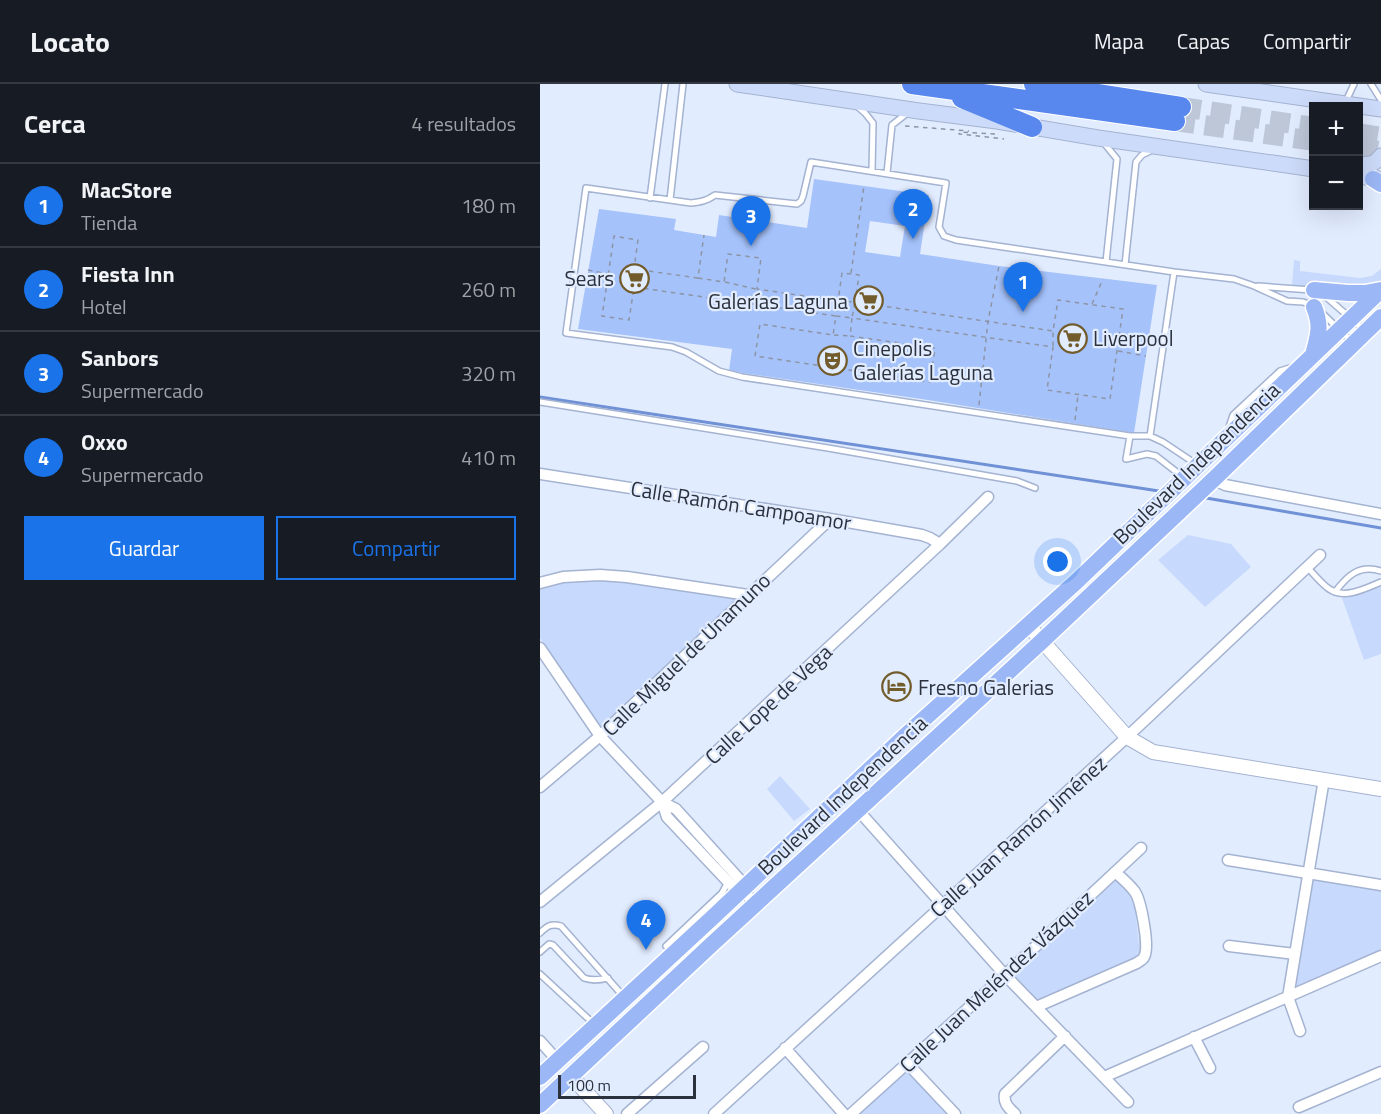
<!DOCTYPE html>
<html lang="es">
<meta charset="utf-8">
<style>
:root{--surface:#171b24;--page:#20242c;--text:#f1f3f6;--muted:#9ea1a6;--line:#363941;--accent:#1a73e8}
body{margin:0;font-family:"Titillium Web",sans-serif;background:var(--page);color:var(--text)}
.controls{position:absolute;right:18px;top:18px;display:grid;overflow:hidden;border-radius:0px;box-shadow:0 6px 24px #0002}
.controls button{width:54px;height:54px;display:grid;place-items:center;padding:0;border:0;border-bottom:2px solid var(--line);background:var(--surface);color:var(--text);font:30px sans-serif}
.scale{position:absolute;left:18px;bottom:15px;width:138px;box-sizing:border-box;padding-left:6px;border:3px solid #2b313d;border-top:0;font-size:16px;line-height:21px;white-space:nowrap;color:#2b313d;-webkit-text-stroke:4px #e2ecff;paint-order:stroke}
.you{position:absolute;left:518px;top:478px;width:21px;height:21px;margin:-15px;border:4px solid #fff;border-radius:50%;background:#1a73e8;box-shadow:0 0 0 9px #1a73e833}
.badge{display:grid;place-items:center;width:39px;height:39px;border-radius:50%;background:var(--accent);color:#fff;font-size:20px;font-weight:700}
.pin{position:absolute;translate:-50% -50px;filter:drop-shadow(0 2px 3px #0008)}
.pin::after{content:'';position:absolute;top:32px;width:21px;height:18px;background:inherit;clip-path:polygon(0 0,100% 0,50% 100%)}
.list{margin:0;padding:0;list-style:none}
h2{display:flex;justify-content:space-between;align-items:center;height:78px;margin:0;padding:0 24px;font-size:26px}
h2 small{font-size:20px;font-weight:400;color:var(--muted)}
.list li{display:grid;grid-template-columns:39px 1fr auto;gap:18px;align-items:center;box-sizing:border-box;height:84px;padding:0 24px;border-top:2px solid var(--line)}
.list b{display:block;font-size:22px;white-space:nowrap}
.list p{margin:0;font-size:20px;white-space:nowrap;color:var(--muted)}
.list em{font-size:20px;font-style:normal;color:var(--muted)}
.actions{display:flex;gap:12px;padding:18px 24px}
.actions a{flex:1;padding:14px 0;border:2px solid var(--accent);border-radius:0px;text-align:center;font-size:21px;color:var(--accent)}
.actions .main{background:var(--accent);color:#fff}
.map{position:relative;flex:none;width:841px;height:1030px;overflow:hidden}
header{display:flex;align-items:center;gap:36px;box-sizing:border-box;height:84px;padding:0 30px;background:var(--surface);border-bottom:2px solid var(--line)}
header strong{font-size:28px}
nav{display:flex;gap:33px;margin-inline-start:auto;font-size:21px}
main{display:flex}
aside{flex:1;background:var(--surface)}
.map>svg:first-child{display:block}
.green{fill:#c7d9fd}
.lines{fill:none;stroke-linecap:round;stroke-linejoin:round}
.stream{stroke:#7091d6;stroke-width:3}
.building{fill:#a5c2fb;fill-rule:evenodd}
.motorway-tunnel{stroke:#bdc7d8;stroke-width:20;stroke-dasharray:20 10;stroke-linecap:butt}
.service-casing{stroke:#a4b3d1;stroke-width:8}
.minor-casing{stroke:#a4b3d1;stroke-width:13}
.tertiary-casing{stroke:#a4b3d1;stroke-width:16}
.secondary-casing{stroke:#a4b3d1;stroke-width:17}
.primary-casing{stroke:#fff;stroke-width:19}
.motorway-casing{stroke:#fff;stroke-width:22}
.path{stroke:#8d95a5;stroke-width:1.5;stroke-dasharray:4.5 4.5;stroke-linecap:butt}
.service{stroke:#fff;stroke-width:5}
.minor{stroke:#fff;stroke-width:10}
.tertiary{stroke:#fff;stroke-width:14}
.secondary{stroke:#cddbfa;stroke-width:15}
.primary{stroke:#9bb7f5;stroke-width:16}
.motorway{stroke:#5887ee;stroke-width:20}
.labels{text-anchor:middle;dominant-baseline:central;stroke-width:4.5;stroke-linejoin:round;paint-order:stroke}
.poi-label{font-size:21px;fill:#2b313d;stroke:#e2ecff;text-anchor:start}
.street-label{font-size:21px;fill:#2b313d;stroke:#e2ecff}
</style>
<header>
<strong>Locato</strong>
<nav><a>Mapa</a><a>Capas</a><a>Compartir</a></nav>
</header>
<main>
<aside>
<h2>Cerca<small>4 resultados</small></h2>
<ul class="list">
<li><span class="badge">1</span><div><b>MacStore</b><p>Tienda</p></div><em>180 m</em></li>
<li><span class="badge">2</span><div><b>Fiesta Inn</b><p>Hotel</p></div><em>260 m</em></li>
<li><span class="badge">3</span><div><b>Sanbors</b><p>Supermercado</p></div><em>320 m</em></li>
<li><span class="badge">4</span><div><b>Oxxo</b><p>Supermercado</p></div><em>410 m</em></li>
</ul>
<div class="actions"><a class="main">Guardar</a><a>Compartir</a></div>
</aside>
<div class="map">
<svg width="841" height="1030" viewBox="0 0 841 1030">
<rect width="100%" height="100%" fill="#e2ecff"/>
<path class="green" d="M 754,176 L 760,177 L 760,187 L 820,194 L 832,192 L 841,185 L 841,203 L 826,209 L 752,201 Z
M 648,451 L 691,460 L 711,483 L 665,523 L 618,476 Z
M 61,495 L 198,515 L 61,646 L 0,554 L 0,505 L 27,496 Z
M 841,500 L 841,570 L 824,576 L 802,514 Z
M 240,692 L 270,725 L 254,737 L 227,705 Z
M 773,794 L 841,807 L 841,869 L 754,905 Z
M 575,796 L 594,813 L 600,871 L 595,877 L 497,920 L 469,891 Z
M 368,985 L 410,1030 L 318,1030 Z"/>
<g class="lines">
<path class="stream" d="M 0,313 L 619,407
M 666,414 L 841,444"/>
</g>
<path class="building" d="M 274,95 L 389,111 L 380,170 L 459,182 L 617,201 L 594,349 L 388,316 L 189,287 L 192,265 L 38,245 L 59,125 L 136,135 L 134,146 L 176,153 L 179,131 L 267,144 ZM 330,137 L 365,142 L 360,173 L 325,168 Z"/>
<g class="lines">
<path class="motorway-tunnel" d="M 641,23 L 774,43
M 635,37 L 774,57
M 818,49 L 841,53
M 818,64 L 841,67"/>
<defs>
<path id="service" d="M 831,0 L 841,16
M 806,17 L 814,0
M 317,22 L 325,29 L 333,39 L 332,87
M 564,59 L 577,75 L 566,178
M 271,78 L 406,99 L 399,143 L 404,152 L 416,156 L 634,188 L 610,352 L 590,352 L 202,293 L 179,287 L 146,268 L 132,263 L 26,249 L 46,104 L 151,119 C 160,118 167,117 175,111 L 257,120 L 261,117 L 263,112 Z
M 347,89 L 352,41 L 366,30
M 110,114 L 125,0
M 130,116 L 143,0
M 585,181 L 596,78 L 602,71 L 612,66
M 634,188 L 694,195 L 714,202 L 747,217 L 763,218 L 771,221
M 718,202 L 771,206
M 785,212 L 823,245
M 781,228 L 811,257
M 0,318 L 288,364 L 477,397 L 495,404
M 689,343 L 693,331 L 740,287 L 753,283
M 590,352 L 586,375 L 607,370 L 616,372 L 643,393
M 610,352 L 623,358 L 656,380
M 767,483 C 773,489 784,503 791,506 C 806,515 826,504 841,498
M 795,508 C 807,492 819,480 841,487
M 0,849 C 7,842 11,839 21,842 L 84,913
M 126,862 L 182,809 L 188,798
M 0,868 L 9,860 L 13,861 L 44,894 C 52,897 59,896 68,894
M 0,890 L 54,940"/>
<path id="minor" d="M 0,390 L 290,435 L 382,451 L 390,454 L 400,460
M 674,395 L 679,398 L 685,401 L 841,430
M 0,499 L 23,493 L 60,491 L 87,493 L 208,511
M 0,564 L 60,652 L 122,718 L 136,725 L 201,797 L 202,806
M 0,703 L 60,652 L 290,435
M 122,718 L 127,733 L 193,803 L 202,806 L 216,820
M 318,726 L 465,891 L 588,1018
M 688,776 L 841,801
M 0,818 L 122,718 L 400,460 L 448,413
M 689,862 L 755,870
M 496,923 L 597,879 C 599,877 603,876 604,873 C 610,864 601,817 595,808 C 590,801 582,794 575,788
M 760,947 L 748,913 L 784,695
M 654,953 L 670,984
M 0,957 L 18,977
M 245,964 L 304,1030
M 367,979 L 415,1030
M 564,993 L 841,872
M 759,1023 L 841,988
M 87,1030 L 163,963
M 174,1030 L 587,653 L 780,471
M 311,1030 L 465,891 L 601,764
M 475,1030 C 469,1024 463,1019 465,1010 L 525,952"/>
<path id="tertiary" d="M 488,541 L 587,653 L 613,668 L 841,705
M 31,992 L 66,1030"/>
<path id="secondary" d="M 197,0 L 379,27 L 457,37 L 558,54 L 774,85
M 666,0 L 841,25
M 818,80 C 829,81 834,81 841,72
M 818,92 L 841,95"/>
<path id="primary" d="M 833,95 L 841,100
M 774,206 L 808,209 L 825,209 L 841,206
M 773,271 C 778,251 782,243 774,223
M 0,993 L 172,834 L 364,653 L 537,497 L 841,206
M 0,1021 L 171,861 L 502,557 L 674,395 L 841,233"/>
<path id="motorway" d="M 372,0 L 635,37
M 494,0 L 641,23
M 422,14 L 492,43"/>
</defs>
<use href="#service" class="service-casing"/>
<use href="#minor" class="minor-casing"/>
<use href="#tertiary" class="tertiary-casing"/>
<use href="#secondary" class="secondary-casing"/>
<use href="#primary" class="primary-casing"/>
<use href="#motorway" class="motorway-casing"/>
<path class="path" d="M 365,42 L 429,47
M 455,50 L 420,48 L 419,50 L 464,55
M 48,186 L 68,190
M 94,186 L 94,202
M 311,189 L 324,102
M 158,194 L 184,198 L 188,170 L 221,174 L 217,205 L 298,217 L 302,189 L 319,191 L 315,218 L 513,247 L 518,216 L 583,225 L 570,315 L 507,306 L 513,263 L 312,234 L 310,252 L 395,264 L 390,298 L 215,272 L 220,240 L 293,251 L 296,232 L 94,203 L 89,236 L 62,232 L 74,152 L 98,156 L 94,185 L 158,194 L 164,151
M 185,198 L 216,205
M 298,217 L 315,218 L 312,234 L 296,232 Z
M 552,220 L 563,195
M 294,251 L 310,252
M 513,262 L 513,247
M 578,267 L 606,272
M 439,321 L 448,237 L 459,182
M 535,336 L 538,311"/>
<use href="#service" class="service"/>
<use href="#minor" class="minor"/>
<use href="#tertiary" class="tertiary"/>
<use href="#secondary" class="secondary"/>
<use href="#primary" class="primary"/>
<use href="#motorway" class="motorway"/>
</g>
<defs>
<symbol id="supermarket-ring" viewBox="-11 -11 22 22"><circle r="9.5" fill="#e2ecff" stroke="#735c2c" stroke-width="1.5"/><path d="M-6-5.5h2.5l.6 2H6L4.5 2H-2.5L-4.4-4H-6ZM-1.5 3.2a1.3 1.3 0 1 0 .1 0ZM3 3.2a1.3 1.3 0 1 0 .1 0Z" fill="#735c2c"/></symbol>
<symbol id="theatre-ring" viewBox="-11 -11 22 22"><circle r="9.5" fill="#e2ecff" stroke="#735c2c" stroke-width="1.5"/><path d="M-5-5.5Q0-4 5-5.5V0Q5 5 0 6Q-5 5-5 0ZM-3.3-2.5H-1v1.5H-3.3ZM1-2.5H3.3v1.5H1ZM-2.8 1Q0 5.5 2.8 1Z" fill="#735c2c"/></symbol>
<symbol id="hotel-ring" viewBox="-11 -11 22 22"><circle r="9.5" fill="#e2ecff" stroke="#735c2c" stroke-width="1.5"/><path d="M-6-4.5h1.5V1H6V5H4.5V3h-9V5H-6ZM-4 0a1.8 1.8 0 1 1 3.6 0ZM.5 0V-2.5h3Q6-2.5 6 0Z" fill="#735c2c"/></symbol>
</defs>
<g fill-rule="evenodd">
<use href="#supermarket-ring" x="78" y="178" width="33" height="33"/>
<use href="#supermarket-ring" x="312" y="200" width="33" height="33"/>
<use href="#supermarket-ring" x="516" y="238" width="33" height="33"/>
<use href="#theatre-ring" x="276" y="260" width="33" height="33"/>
<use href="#hotel-ring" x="340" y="586" width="33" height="33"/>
</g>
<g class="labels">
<g class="poi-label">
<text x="74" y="194" text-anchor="end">Sears</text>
<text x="308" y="217" text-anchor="end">Galerías Laguna</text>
<text x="553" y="254">Liverpool</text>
<text x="313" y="264">Cinepolis<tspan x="313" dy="24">Galerías Laguna</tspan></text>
<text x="378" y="603">Fresno Galerias</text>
</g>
<g class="street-label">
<text transform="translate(656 379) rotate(-44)">Boulevard Independencia</text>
<text transform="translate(201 421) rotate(9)">Calle Ramón Campoamor</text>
<text transform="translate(146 570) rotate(-44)">Calle Miguel de Unamuno</text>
<text transform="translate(228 620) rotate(-43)">Calle Lope de Vega</text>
<text transform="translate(302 711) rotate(-43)">Boulevard Independencia</text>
<text transform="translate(478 752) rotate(-42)">Calle Juan Ramón Jiménez</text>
<text transform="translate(456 897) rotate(-43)">Calle Juan Meléndez Vázquez</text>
</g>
</g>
</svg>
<div class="controls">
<button>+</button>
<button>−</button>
</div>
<div class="scale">100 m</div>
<div class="you"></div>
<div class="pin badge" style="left:483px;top:228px">1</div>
<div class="pin badge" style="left:373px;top:155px">2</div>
<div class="pin badge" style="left:211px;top:162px">3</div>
<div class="pin badge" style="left:106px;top:866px">4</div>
</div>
</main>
